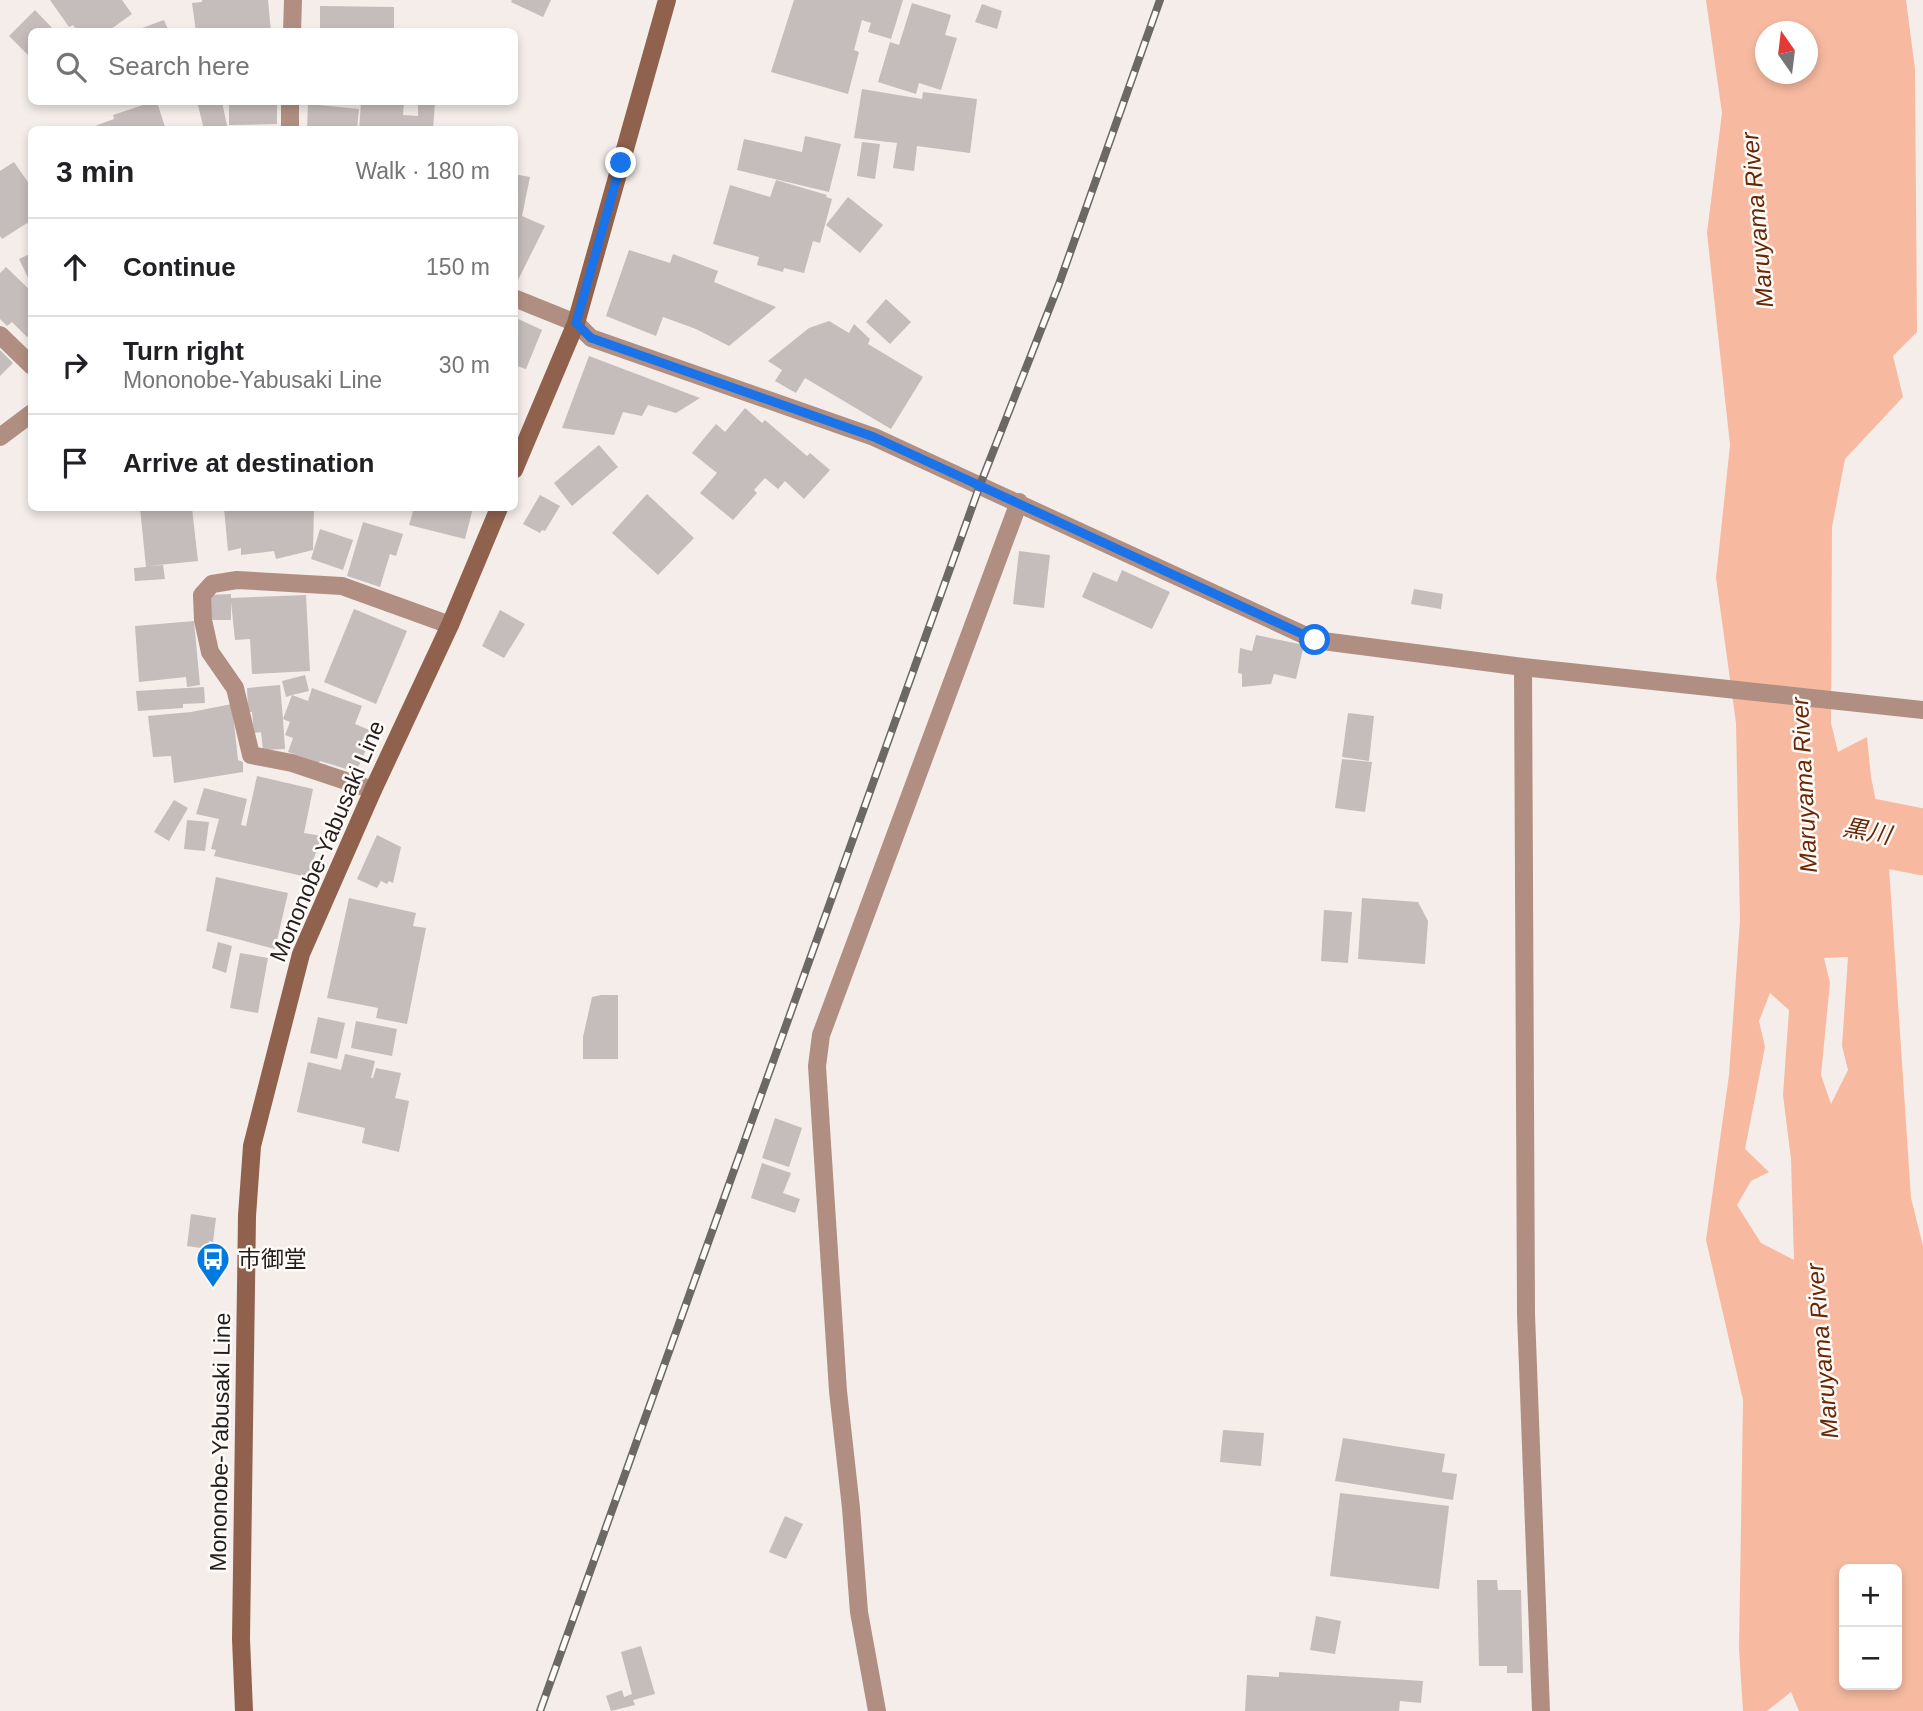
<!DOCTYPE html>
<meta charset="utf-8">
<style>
:root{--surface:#fff;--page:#f2f2f2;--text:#202124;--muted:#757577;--line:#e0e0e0}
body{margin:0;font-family:Arial,"Noto Sans JP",sans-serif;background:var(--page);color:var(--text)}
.controls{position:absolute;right:21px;bottom:21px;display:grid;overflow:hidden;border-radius:10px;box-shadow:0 4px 10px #0003}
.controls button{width:63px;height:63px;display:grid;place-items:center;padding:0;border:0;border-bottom:2px solid var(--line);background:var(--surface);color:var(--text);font:35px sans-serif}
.compass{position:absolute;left:1755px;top:21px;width:63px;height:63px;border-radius:50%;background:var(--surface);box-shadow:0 4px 10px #0003;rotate:346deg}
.stop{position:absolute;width:21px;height:21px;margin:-16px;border:5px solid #1a73e8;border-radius:50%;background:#fff}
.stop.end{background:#1a73e8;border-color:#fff;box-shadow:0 2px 7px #0008}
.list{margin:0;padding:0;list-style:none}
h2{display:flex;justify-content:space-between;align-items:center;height:91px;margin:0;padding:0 28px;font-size:30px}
h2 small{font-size:23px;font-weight:400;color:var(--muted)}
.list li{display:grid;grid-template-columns:46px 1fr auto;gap:21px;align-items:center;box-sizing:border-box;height:98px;padding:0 28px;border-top:2px solid var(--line)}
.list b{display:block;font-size:26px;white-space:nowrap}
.list p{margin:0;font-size:23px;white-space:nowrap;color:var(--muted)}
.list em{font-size:23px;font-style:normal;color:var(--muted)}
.icon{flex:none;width:38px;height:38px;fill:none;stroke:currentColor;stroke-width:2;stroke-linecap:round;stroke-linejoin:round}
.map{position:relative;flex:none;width:1923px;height:1711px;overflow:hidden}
.search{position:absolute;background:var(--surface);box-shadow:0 4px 10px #0003;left:28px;top:28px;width:490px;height:77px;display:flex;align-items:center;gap:18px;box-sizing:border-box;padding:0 24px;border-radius:10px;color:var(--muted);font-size:26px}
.panel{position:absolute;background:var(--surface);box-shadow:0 4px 10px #0003;left:28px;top:126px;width:490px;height:385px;border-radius:10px}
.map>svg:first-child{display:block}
.water{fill:#f7baa1;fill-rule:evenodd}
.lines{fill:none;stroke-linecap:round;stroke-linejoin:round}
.river{stroke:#f7baa1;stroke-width:66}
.building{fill:#c4bdbb}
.minor{stroke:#b08f82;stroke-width:18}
.secondary{stroke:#90624e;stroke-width:18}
.rail-casing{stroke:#6c6866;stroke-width:8}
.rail{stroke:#fffbf9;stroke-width:5;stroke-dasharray:16;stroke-linecap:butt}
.route{stroke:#1a73e8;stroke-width:9}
.labels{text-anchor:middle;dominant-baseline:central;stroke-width:5;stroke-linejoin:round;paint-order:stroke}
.street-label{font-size:23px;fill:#211e1d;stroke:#fffbf9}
.poi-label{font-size:23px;fill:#211e1d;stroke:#fffbf9;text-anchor:start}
.water-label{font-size:24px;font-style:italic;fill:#692805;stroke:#fffbf9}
</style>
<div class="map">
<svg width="1923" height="1711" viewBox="0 0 1923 1711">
<rect width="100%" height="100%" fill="#f4edea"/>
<path class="water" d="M 1706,0 L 1906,0 L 1915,69 L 1917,332 L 1893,356 L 1903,397 L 1845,459 L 1832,527 L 1831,723 L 1838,752 L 1867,737 L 1871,777 L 1889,867 L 1911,1198 L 1923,1246 L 1923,1711 L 1799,1711 L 1791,1692 L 1767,1711 L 1743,1711 L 1739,1649 L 1743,1400 L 1706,1240 L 1729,1075 L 1740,920 L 1736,723 L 1716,578 L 1730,445 L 1707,233 L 1722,113 ZM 1766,32 L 1808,32 L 1808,74 L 1766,74 ZM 1848,957 L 1842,1046 L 1848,1070 L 1831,1104 L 1821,1075 L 1830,983 L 1824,958 ZM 1770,993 L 1789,1010 L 1783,1095 L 1791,1159 L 1794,1260 L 1761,1243 L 1737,1205 L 1751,1181 L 1769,1172 L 1745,1149 L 1765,1047 L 1759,1021 ZM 1844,1569 L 1897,1569 L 1897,1685 L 1844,1685 Z"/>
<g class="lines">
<path class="river" d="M 1811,820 L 1923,842"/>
</g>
<path class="building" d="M 50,0 L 122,0 L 132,14 L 107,32 L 78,32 L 73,25 L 69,27 Z
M 202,0 L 268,0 L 271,32 L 196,32 L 192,3 L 202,2 Z
M 512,0 L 551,0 L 543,17 L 511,2 Z
M 794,0 L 903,0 L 891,39 L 868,32 L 871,23 L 862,20 L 854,50 L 859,52 L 848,94 L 771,72 Z
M 912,3 L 951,15 L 945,35 L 957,38 L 941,90 L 919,83 L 916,94 L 878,82 L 890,42 L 899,45 Z
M 982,4 L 1002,11 L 997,29 L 975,22 Z
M 320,6 L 394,7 L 394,32 L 320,32 Z
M 35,10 L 56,32 L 32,32 L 32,59 L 9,36 Z
M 164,20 L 169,32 L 134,32 L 134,31 Z
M 862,89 L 922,99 L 923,92 L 977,99 L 970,153 L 917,146 L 914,171 L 893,168 L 897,143 L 854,138 Z
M 152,102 L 157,102 L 166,130 L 84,130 L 114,119 L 113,115 Z
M 216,102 L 222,102 L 228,130 L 204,130 L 198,105 Z
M 229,102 L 277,102 L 277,124 L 229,125 Z
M 361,102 L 404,102 L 403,115 L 418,116 L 418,102 L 435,102 L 433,130 L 359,130 Z
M 308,104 L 359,109 L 357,130 L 307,130 Z
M 805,136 L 841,144 L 829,192 L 737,170 L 744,139 L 802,152 Z
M 862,142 L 880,144 L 875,179 L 857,176 Z
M 14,162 L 32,188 L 32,220 L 2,239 L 0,236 L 0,171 Z
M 514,174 L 530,177 L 522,216 L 545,226 L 518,280 L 514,278 Z
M 776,180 L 827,195 L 826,197 L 832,199 L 820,243 L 813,241 L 804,273 L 784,268 L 783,272 L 757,265 L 759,257 L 713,244 L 730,185 L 770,197 Z
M 848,197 L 883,225 L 860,253 L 826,225 Z
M 629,250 L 670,263 L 673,254 L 718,271 L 714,282 L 776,307 L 729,346 L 696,329 L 663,317 L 656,336 L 606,316 Z
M 32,253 L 32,286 L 19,259 Z
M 6,267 L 32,292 L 30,303 L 32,333 L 27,337 L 12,322 L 7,326 L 0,319 L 0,273 Z
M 886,299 L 911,322 L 890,344 L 866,322 Z
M 514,317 L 542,330 L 526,369 L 517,366 L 514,361 Z
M 829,321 L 849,333 L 854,324 L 870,339 L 868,344 L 923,377 L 891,429 L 805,378 L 796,393 L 775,381 L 782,370 L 768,361 L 809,328 Z
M 0,350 L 13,363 L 0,376 Z
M 589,356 L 700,398 L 676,413 L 648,405 L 642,416 L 623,412 L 614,435 L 562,428 Z
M 745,408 L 762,423 L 765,420 L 807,456 L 810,453 L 830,470 L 804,499 L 785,481 L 778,489 L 765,478 L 754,490 L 757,493 L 733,520 L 700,493 L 717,473 L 692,453 L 716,424 L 725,432 Z
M 599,445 L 618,467 L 572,506 L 554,483 Z
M 647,494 L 694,538 L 658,575 L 612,533 Z
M 540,495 L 560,506 L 545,531 L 542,530 L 540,533 L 523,524 Z
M 140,508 L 192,508 L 198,561 L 148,566 L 163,565 L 165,579 L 135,581 L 134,568 L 146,567 Z
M 224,508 L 314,508 L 313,550 L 276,559 L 274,551 L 241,555 L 241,548 L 228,551 Z
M 414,508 L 473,508 L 465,539 L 409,525 Z
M 363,522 L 403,534 L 396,556 L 390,554 L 380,587 L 347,576 Z
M 320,529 L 353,540 L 343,570 L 311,559 Z
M 1019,551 L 1050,555 L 1044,608 L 1013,604 Z
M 1122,570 L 1170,592 L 1152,629 L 1082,597 L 1093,572 L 1117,582 Z
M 1414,589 L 1443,594 L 1441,609 L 1411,604 Z
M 231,594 L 231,598 L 306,595 L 310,671 L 252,674 L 250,639 L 235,640 L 231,602 L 231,620 L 210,620 L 210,595 Z
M 354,609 L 407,631 L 376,704 L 324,682 Z
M 500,610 L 525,624 L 504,658 L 482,646 Z
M 194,621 L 200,685 L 187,687 L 186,677 L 139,682 L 135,626 Z
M 1256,635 L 1304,645 L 1296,679 L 1274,674 L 1271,684 L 1242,687 L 1242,674 L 1238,673 L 1240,648 L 1252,651 Z
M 305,675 L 309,691 L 292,695 L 308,701 L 312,688 L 362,706 L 355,724 L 374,732 L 356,772 L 320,761 L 319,763 L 288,752 L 293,738 L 285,735 L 290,722 L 283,719 L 285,749 L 263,750 L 261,732 L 254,733 L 252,712 L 248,712 L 247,688 L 280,685 L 283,719 L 292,695 L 286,697 L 282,681 Z
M 204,687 L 205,703 L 183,704 L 183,708 L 138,711 L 136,691 Z
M 232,704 L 238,760 L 243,762 L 243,772 L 174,783 L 171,756 L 153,757 L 148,716 L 191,712 Z
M 1348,713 L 1374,716 L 1369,761 L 1342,757 Z
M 1342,759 L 1372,762 L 1365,812 L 1335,808 Z
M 257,776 L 313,789 L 304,833 L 322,836 L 307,877 L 214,856 L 216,850 L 211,849 L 219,819 L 196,814 L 204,788 L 247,799 L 241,825 L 246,826 Z
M 174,800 L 188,808 L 169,841 L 154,832 Z
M 187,820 L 209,822 L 205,851 L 184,849 Z
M 377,835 L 401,847 L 393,883 L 389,881 L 387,884 L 381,881 L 377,888 L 357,879 Z
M 216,877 L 288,893 L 275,949 L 206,931 Z
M 349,898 L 416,913 L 413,926 L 426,928 L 407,1024 L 376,1018 L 378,1008 L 327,998 Z
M 1362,898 L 1418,902 L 1428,921 L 1425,964 L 1358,959 Z
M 1324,910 L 1352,912 L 1348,963 L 1321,961 Z
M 218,942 L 232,946 L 226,973 L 212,968 Z
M 240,953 L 268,958 L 258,1013 L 230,1008 Z
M 601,995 L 618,995 L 618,1059 L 583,1059 L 583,1037 L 592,997 Z
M 318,1017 L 345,1023 L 337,1059 L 310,1053 Z
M 356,1021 L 397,1029 L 392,1056 L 351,1048 Z
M 345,1054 L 375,1061 L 371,1078 L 373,1078 L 376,1068 L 401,1073 L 395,1098 L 409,1101 L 399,1152 L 362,1143 L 365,1128 L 297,1112 L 308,1062 L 341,1070 Z
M 775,1118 L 802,1128 L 789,1167 L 762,1158 Z
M 762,1163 L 791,1173 L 783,1193 L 800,1199 L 795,1213 L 751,1198 Z
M 191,1214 L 216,1218 L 213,1242 L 209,1241 L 208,1249 L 187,1246 Z
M 1223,1430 L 1264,1433 L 1261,1466 L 1220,1462 Z
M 1343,1438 L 1445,1454 L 1442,1472 L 1457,1474 L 1453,1500 L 1335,1481 Z
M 1340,1493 L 1449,1506 L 1439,1589 L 1330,1576 Z
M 785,1516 L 803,1524 L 786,1559 L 769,1552 Z
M 1477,1580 L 1497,1580 L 1498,1590 L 1521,1590 L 1523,1673 L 1507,1673 L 1507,1666 L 1479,1666 Z
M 1316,1616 L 1341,1621 L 1335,1654 L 1310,1650 Z
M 641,1646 L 655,1694 L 633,1700 L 635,1705 L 611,1711 L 606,1696 L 622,1690 L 624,1697 L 632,1694 L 621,1652 Z
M 1279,1672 L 1423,1681 L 1421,1703 L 1400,1701 L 1399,1711 L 1245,1711 L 1247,1675 L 1279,1677 Z"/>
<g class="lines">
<path class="minor" d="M 292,32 L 293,0
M 290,130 L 290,102
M 514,298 L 576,323 L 591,338 L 874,437 L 1315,640 L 1523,667 L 1923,710
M 0,335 L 32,366
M 0,437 L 32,413
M 1523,667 L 1526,1314 L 1541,1711
M 373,790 L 292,763 L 251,755 L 235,688 L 210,652 L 203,620 L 202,595 L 212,584 L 237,580 L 342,586 L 450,625
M 877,1711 L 859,1612 L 851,1508 L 838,1391 L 817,1066 L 821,1035 L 1019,502"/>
<path class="secondary" d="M 514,470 L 576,323 L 667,0
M 244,1711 L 241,1639 L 247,1216 L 252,1146 L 301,954 L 373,790 L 450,625 L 499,508"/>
<defs>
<path id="rail" d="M 540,1711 L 980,485 L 1059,284 L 1160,0"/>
</defs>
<use href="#rail" class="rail-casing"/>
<use href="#rail" class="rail"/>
</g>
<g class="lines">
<path class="route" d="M 621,163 L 576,323 L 591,338 L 874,437 L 1315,640"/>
</g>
<defs>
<symbol id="bus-pin" viewBox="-11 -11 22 30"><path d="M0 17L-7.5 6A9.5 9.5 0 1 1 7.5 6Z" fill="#007ae0" stroke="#fffbf9"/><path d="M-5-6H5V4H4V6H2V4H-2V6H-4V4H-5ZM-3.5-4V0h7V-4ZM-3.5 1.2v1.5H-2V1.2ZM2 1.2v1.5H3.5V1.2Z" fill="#fff"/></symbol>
</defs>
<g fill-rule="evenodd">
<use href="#bus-pin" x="194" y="1240" width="38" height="52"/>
</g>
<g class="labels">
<g class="street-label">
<text transform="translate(327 841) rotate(-67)">Mononobe-Yabusaki Line</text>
<text transform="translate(220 1442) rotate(-89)">Mononobe-Yabusaki Line</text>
</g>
<g class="poi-label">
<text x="238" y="1259">市御堂</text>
</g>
<g class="water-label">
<text transform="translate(1757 220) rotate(-95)">Maruyama River</text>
<text transform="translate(1804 785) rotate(-93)">Maruyama River</text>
<text transform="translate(1867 831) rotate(11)">黒川</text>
<text transform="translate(1822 1351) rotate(-95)">Maruyama River</text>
</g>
</g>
</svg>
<div class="controls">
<button>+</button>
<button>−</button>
</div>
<svg class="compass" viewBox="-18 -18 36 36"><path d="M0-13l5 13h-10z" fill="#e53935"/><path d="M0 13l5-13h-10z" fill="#757577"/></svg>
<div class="stop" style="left:1315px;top:640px"></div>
<div class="stop end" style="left:621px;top:163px"></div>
<div class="search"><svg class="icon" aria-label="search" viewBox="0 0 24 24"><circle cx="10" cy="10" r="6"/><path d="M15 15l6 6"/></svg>Search here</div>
<section class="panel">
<h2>3 min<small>Walk · 180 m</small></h2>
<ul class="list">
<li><svg class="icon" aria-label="ahead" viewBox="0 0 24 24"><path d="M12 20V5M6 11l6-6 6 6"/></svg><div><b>Continue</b></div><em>150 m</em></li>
<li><svg class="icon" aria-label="right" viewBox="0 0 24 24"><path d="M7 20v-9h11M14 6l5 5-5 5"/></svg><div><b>Turn right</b><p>Mononobe-Yabusaki Line</p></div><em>30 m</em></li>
<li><svg class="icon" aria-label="arrive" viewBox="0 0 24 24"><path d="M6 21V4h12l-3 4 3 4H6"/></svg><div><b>Arrive at destination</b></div></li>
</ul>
</section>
</div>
